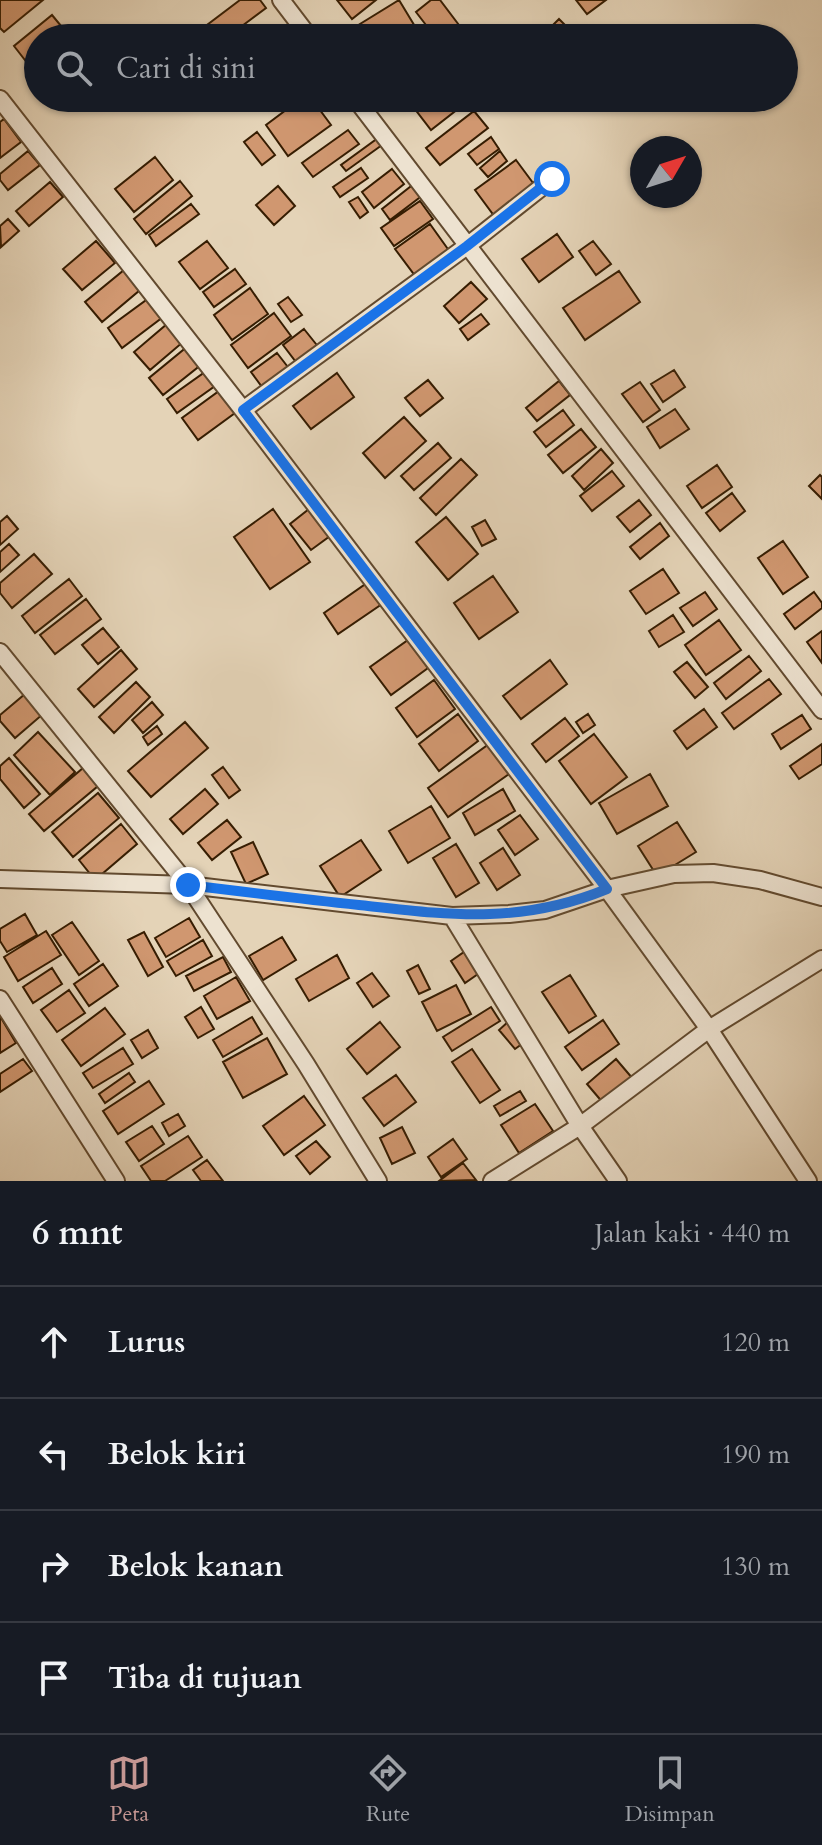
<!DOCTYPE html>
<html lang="id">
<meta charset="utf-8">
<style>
:root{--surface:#171b24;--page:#242831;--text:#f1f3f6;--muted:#9ea1a6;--line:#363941;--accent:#c59692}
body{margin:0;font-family:Cardo,serif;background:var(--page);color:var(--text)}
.compass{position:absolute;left:630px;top:136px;width:72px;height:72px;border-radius:50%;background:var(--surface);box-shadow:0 2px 6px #0004;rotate:51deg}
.stop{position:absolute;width:24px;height:24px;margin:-18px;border:6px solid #1a73e8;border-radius:50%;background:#fff}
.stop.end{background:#1a73e8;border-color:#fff;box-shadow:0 2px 8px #0008}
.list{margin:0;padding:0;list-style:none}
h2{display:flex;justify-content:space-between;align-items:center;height:104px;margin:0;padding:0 32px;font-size:34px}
h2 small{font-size:26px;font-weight:400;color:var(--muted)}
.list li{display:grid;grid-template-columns:52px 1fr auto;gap:24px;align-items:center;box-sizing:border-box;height:112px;padding:0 32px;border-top:2px solid var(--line)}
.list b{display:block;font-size:30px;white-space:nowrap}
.list em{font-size:26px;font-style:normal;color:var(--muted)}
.icon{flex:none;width:44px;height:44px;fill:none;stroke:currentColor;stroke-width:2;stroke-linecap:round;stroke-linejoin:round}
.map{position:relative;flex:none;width:822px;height:1181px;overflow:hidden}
.search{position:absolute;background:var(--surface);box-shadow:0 2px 6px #0004;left:24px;right:24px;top:24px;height:88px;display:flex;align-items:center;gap:20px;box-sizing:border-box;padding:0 28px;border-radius:44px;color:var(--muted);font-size:30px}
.sheet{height:552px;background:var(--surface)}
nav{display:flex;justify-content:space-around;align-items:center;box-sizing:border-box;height:112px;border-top:2px solid var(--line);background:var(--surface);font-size:22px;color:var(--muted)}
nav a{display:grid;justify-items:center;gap:4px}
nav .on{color:var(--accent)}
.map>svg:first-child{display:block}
.building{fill:#d09770;stroke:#361d02;stroke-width:2}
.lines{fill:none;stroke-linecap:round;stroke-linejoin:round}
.minor-casing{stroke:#624a2f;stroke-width:20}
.minor{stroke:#ede2d0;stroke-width:16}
.route{stroke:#1a73e8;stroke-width:10}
</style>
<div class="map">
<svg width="822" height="1181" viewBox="0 0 822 1181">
<rect width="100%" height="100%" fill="#e4d3b7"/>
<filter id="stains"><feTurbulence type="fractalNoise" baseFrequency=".0025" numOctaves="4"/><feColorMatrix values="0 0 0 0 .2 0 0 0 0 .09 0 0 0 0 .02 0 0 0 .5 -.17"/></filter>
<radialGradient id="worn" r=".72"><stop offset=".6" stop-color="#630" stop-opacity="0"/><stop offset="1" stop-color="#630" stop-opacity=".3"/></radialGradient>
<path class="building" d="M 0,0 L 43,0 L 4,32 L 0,28 Z
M 240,0 L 260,0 L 266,8 L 226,38 L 210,38 L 203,28 Z
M 337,0 L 376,0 L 352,19 Z
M 399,0 L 422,38 L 351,38 L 347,32 Z
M 431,0 L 440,0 L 468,37 L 436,38 L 416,12 Z
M 576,0 L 606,0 L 587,14 Z
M 52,15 L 71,38 L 38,38 L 38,71 L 35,73 L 14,46 Z
M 559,19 L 568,28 L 559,38 L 548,38 L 544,34 Z
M 302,98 L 311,98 L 331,125 L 288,156 L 266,125 Z
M 410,98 L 472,98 L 431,130 L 408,100 Z
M 474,111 L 488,128 L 440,165 L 426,148 Z
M 4,119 L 21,142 L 0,158 L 0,122 Z
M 348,130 L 359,144 L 313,177 L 302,163 Z
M 257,132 L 275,155 L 262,165 L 244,142 Z
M 491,137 L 499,149 L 477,165 L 468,154 Z
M 378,138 L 382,145 L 346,171 L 341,165 Z
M 28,151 L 40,165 L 8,190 L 0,180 L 0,174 Z
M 500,151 L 507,161 L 488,177 L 480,168 Z
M 155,157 L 173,180 L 134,212 L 115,189 Z
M 516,160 L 536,187 L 495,217 L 475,190 Z
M 361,168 L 368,178 L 340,197 L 333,187 Z
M 392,169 L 404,184 L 374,208 L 362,192 Z
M 180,181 L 192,196 L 146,234 L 134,219 Z
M 50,182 L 63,197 L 29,226 L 16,211 Z
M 415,183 L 423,195 L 390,220 L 382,209 Z
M 278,186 L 295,206 L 274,225 L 256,205 Z
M 358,197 L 368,212 L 360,218 L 349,202 Z
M 420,201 L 433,219 L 394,246 L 381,228 Z
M 191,204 L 199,214 L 156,246 L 149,235 Z
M 8,219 L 19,231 L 1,247 L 0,226 Z
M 430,224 L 450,252 L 416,277 L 395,249 Z
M 557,234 L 573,257 L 539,282 L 522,259 Z
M 96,241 L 115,263 L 82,290 L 63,269 Z
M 207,241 L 228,268 L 200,289 L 179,262 Z
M 593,241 L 611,264 L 596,275 L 579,251 Z
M 235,269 L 246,284 L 214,307 L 203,292 Z
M 124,270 L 140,290 L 102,322 L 85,302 Z
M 619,271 L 640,302 L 585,340 L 563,308 Z
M 471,282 L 487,299 L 459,323 L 444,306 Z
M 250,288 L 268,314 L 232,340 L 214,315 Z
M 288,297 L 302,315 L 291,322 L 278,304 Z
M 149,298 L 163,317 L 122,348 L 108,328 Z
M 274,313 L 291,336 L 248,368 L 231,345 Z
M 481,314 L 489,324 L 468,340 L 460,329 Z
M 167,324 L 183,342 L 150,370 L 134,352 Z
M 304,329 L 320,349 L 299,366 L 283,345 Z
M 188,346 L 202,364 L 163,395 L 149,378 Z
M 277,353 L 291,371 L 265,391 L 251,372 Z
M 674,370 L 685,387 L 663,402 L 651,384 Z
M 205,372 L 215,386 L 177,413 L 167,399 Z
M 337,373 L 354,397 L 311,429 L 293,406 Z
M 428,380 L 443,398 L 420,416 L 405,398 Z
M 559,381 L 570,395 L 537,421 L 526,408 Z
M 640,382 L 660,410 L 643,422 L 622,394 Z
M 219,391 L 235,413 L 198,440 L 182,418 Z
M 675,409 L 689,429 L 660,448 L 647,427 Z
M 563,410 L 574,425 L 546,447 L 534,432 Z
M 404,417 L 426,441 L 385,478 L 363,453 Z
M 581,429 L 596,447 L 563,473 L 548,455 Z
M 438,443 L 451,458 L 414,490 L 401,476 Z
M 601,449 L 613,463 L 584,490 L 572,476 Z
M 461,459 L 477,475 L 436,515 L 420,498 Z
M 717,465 L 732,487 L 702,508 L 687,486 Z
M 612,471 L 624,486 L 592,511 L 580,496 Z
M 820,475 L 822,477 L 822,499 L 809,486 Z
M 732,493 L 745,511 L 720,531 L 706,513 Z
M 639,500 L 651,515 L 630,532 L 617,517 Z
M 273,509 L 310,562 L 270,589 L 234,537 Z
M 309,509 L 330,536 L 311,550 L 290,524 Z
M 7,516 L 18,529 L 0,545 L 0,522 Z
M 446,517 L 478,554 L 448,580 L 416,542 Z
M 485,520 L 496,539 L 482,546 L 472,527 Z
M 660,523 L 669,536 L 640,559 L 630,547 Z
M 783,541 L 808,577 L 783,594 L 758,558 Z
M 9,544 L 19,555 L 0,572 L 0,552 Z
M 34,554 L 52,574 L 12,608 L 0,593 L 0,583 Z
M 663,569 L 679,593 L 646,614 L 630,591 Z
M 493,576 L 518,612 L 479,639 L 454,603 Z
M 69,579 L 82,596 L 35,633 L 22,616 Z
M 367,583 L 382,604 L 338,634 L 324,613 Z
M 705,592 L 717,609 L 693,626 L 680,608 Z
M 814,592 L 822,603 L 822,608 L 795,629 L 784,614 Z
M 86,599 L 101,619 L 55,654 L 40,635 Z
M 673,615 L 684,632 L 659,647 L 649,631 Z
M 719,620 L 741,650 L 706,675 L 685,645 Z
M 103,628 L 119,647 L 98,664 L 82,645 Z
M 822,631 L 822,663 L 807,642 Z
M 408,640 L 428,668 L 391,695 L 370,667 Z
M 121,650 L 137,669 L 94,707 L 78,689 Z
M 749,656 L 761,671 L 726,699 L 714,683 Z
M 550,660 L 567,684 L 521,719 L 503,696 Z
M 687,662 L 708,687 L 695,698 L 674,672 Z
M 769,679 L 781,694 L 734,729 L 722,713 Z
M 434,680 L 455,709 L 417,737 L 396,708 Z
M 136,682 L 150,697 L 114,733 L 99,717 Z
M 25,694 L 43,714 L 15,738 L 0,721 L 0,715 Z
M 152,702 L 163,715 L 143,733 L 132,720 Z
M 704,709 L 717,727 L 687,749 L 674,731 Z
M 458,714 L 478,741 L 439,771 L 419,744 Z
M 588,714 L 595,725 L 583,733 L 576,722 Z
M 802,715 L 811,729 L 781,749 L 772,734 Z
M 565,718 L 579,736 L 546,762 L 532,744 Z
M 185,722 L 208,748 L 151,797 L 128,771 Z
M 157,726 L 162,734 L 148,745 L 143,737 Z
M 38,732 L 75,772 L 50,795 L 14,755 Z
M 594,734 L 627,777 L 591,804 L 559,761 Z
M 489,744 L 509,774 L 448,817 L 428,788 Z
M 822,744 L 822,764 L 799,779 L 790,766 Z
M 9,758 L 40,794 L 24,808 L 0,779 L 0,766 Z
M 223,767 L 240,790 L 229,798 L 212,775 Z
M 83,768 L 98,786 L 44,831 L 29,814 Z
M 650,774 L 668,806 L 617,834 L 599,803 Z
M 205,789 L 218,804 L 183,834 L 170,819 Z
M 503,789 L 515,811 L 475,835 L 463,813 Z
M 98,793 L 119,818 L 73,857 L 52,832 Z
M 431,806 L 450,838 L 408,863 L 389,831 Z
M 520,815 L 538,839 L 515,855 L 498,830 Z
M 227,820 L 241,837 L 212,860 L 198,843 Z
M 677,822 L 696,852 L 657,876 L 638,846 Z
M 121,824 L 137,844 L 95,880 L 79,860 Z
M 361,840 L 381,870 L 340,897 L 320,866 Z
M 253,842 L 268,874 L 246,884 L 231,852 Z
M 456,844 L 479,883 L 456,897 L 433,858 Z
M 503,848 L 520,875 L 497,890 L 480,863 Z
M 25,914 L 37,935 L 7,952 L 0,941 L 0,929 Z
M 189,918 L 200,937 L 166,957 L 155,938 Z
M 72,922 L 99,961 L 79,975 L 52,935 Z
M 46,931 L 61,955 L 18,981 L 4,957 Z
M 144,932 L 163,967 L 148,976 L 128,940 Z
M 282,937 L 296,960 L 263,980 L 249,956 Z
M 203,940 L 212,956 L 176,976 L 167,961 Z
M 464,952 L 478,974 L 465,983 L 451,961 Z
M 337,955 L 349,978 L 309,1001 L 296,979 Z
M 223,957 L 231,972 L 194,991 L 186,976 Z
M 103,964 L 118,986 L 89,1006 L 74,984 Z
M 418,965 L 430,989 L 419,994 L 407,971 Z
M 52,968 L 62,984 L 33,1003 L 23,987 Z
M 372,973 L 389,996 L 373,1007 L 357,983 Z
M 570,975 L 596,1016 L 569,1033 L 542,992 Z
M 236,977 L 250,1001 L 217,1019 L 204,996 Z
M 456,985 L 471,1014 L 437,1031 L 422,1002 Z
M 69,990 L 85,1013 L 57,1032 L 41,1010 Z
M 201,1007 L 214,1029 L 198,1038 L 185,1017 Z
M 491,1007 L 500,1021 L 452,1051 L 443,1037 Z
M 105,1008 L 125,1034 L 81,1066 L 62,1040 Z
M 0,1016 L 16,1043 L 0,1053 Z
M 252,1017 L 262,1034 L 223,1057 L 213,1040 Z
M 603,1020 L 619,1044 L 582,1070 L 565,1047 Z
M 509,1021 L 526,1041 L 515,1049 L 499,1030 Z
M 380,1022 L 400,1047 L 367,1074 L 347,1049 Z
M 148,1030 L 158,1048 L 142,1058 L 131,1040 Z
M 267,1038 L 287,1074 L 243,1098 L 223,1062 Z
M 123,1048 L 133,1064 L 93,1088 L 83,1073 Z
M 472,1049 L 500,1090 L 480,1103 L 452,1062 Z
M 23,1059 L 32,1071 L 0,1092 L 0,1074 Z
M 616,1059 L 633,1079 L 604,1104 L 587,1084 Z
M 129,1073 L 135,1082 L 105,1103 L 99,1094 Z
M 396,1075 L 416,1102 L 384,1126 L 363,1098 Z
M 149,1081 L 164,1104 L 118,1134 L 103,1111 Z
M 520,1091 L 526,1101 L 500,1116 L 494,1106 Z
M 304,1096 L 325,1125 L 284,1155 L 263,1126 Z
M 535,1104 L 553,1131 L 519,1153 L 501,1125 Z
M 178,1114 L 185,1126 L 169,1136 L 162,1123 Z
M 152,1126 L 164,1144 L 139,1161 L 126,1142 Z
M 402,1127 L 415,1153 L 392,1164 L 380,1138 Z
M 188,1136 L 202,1157 L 165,1181 L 151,1181 L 141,1166 Z
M 453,1139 L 467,1159 L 441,1177 L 428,1157 Z
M 316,1141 L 330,1157 L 310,1174 L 296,1156 Z
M 207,1160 L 223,1181 L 201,1181 L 193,1170 Z
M 463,1163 L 476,1180 L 439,1181 Z"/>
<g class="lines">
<defs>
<path id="minor" d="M 281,0 L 310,38
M 355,98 L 822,710
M 0,99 L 243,410 L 607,889 L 709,1029 L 808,1181
M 243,410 L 467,246 L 552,179
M 0,652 L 188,885 L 452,916 L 509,914 L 545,910 L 607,889 L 674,874 L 713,873 L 760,880 L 822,897
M 0,879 L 188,885 L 306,1064 L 378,1181
M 452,916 L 580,1126 L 618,1181
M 0,999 L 116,1181
M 492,1181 L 580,1126 L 709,1029 L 822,959"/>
</defs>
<use href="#minor" class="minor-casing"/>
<use href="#minor" class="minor"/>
</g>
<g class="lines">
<path class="route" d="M 188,885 C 245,892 302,899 359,905 C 450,915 519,925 607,889 L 243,410 L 467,246 L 552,179"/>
</g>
<rect width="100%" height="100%" filter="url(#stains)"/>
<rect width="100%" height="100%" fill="url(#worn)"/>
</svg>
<svg class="compass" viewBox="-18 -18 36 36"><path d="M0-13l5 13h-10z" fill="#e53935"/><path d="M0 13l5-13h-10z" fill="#9ea1a6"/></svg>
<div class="stop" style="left:552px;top:179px"></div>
<div class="stop end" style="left:188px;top:885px"></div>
<div class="search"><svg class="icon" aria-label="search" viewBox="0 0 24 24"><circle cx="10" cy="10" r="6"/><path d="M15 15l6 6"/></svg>Cari di sini</div>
</div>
<section class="sheet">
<h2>6 mnt<small>Jalan kaki · 440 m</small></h2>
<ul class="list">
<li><svg class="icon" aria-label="ahead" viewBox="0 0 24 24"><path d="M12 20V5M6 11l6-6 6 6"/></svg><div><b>Lurus</b></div><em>120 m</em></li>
<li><svg class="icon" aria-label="left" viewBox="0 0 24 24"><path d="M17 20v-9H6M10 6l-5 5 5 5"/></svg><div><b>Belok kiri</b></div><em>190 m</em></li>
<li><svg class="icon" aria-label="right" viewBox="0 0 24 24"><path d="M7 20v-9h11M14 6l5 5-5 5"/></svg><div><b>Belok kanan</b></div><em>130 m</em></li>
<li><svg class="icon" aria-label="arrive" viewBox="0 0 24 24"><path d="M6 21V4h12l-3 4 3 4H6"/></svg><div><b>Tiba di tujuan</b></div></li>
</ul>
</section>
<nav>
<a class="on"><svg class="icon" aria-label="map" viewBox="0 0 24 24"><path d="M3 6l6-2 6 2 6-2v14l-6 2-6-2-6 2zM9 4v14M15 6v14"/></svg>Peta</a>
<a><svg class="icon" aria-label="directions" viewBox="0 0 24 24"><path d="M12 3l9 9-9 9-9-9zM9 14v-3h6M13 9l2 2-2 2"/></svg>Rute</a>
<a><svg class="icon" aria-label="saved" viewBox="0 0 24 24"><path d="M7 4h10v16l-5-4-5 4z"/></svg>Disimpan</a>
</nav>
